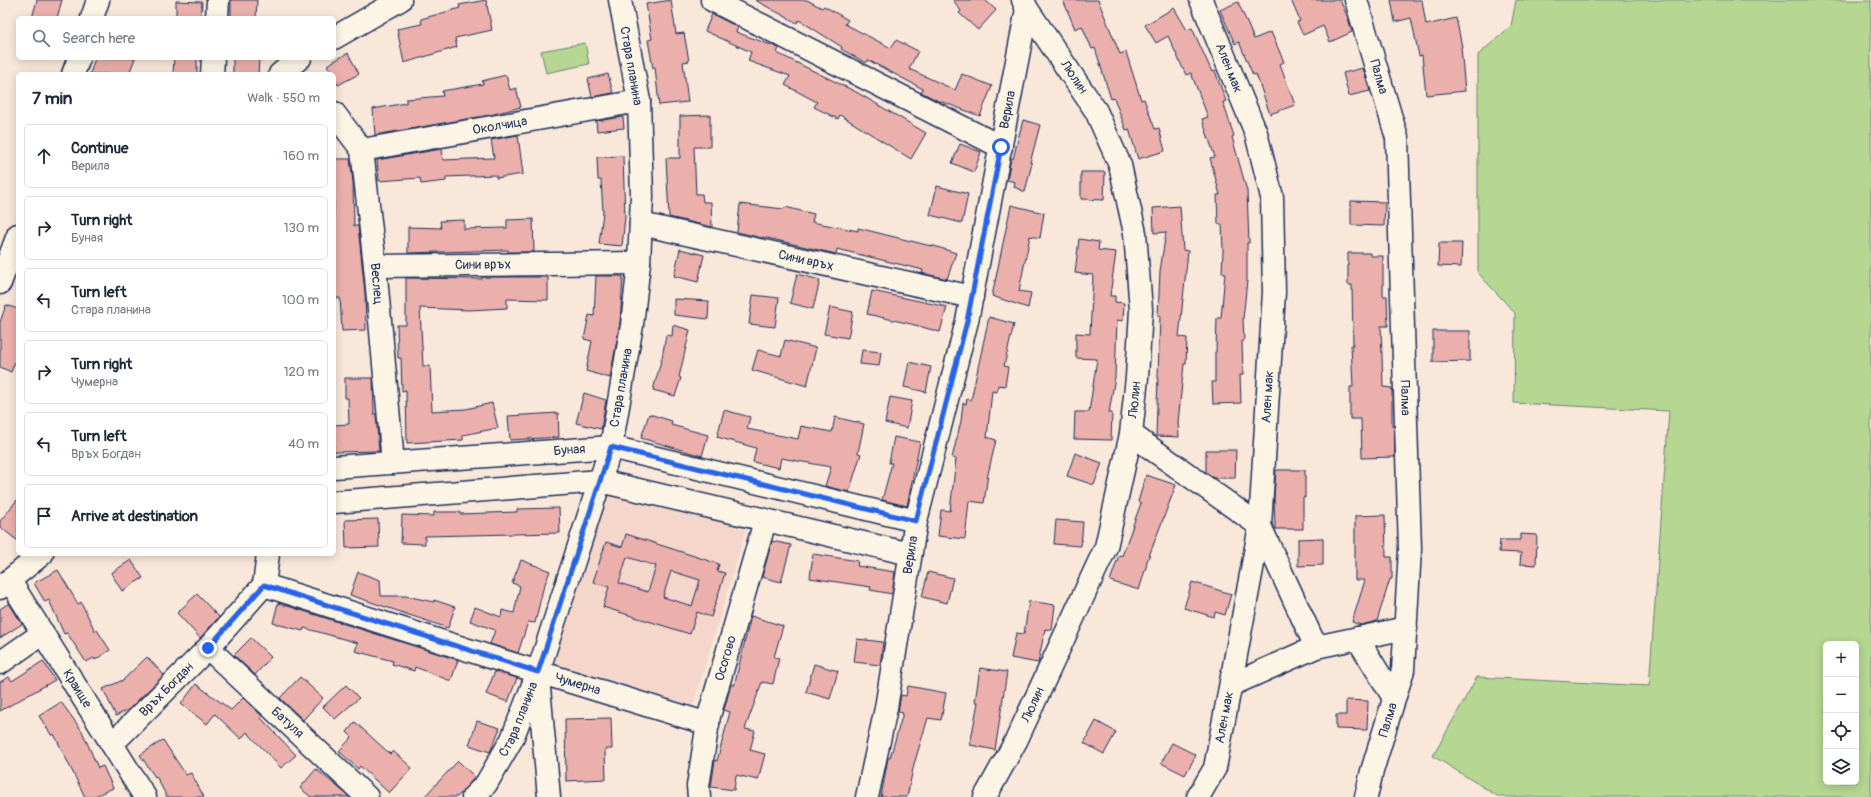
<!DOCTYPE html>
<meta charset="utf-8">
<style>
:root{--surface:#fff;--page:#f6f6f7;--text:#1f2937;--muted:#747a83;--line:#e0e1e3}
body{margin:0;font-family:Pangolin,sans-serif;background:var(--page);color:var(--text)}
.controls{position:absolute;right:12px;bottom:12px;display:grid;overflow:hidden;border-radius:6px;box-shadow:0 2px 10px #0003}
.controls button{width:36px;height:36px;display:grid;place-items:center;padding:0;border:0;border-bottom:1px solid var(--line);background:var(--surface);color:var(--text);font:20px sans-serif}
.stop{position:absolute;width:12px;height:12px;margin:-9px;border:3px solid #2563eb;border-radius:50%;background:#fff}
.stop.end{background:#2563eb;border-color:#fff;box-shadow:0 1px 4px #0008}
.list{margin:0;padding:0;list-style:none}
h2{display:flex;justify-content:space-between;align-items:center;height:52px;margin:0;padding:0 16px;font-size:17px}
h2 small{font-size:13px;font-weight:400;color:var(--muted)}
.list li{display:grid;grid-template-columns:26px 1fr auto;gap:12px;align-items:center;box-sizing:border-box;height:64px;margin:0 8px 8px;padding:0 8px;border:1px solid var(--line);border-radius:6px}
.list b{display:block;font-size:15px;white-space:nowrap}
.list p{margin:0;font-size:13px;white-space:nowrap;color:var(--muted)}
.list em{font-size:13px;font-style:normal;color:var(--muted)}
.icon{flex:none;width:22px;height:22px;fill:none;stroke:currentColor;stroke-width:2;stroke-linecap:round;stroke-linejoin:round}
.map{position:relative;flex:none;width:1871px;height:797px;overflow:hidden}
.search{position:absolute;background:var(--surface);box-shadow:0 2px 10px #0003;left:16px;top:16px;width:320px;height:44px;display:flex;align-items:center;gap:10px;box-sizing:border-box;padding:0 14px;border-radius:6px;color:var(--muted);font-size:15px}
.panel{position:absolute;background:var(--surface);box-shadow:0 2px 10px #0003;left:16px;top:72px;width:320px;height:484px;border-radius:6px}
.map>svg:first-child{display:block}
.built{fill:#f5d6cb}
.green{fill:#b5d791;stroke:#688378;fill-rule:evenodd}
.building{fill:#ebb0ab;stroke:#1b2f5e;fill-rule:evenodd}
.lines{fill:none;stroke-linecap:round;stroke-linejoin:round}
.minor-casing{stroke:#1b2f5e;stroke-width:25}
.minor{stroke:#fcf5e5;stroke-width:22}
.route{stroke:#2563eb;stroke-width:5}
.labels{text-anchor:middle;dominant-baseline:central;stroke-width:3;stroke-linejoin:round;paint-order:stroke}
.street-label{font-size:13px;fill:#1b2f5e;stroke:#fcf5e5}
</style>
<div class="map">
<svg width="1871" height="797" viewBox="0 0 1871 797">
<rect width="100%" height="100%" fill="#f9e7d9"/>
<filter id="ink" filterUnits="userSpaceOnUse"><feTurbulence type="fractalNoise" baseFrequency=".025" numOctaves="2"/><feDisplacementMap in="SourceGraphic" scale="8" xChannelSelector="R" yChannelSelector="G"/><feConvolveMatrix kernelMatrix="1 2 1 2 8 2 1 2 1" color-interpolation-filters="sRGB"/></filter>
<g filter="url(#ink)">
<path class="built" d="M 606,488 L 746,530 L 693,706 L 552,664 Z"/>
<path class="green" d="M 1516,0 L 1871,0 L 1871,797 L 1499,797 L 1433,756 L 1477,677 L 1649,686 L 1669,411 L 1514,403 L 1515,313 L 1478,273 L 1478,55 L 1511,26 ZM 1826,644 L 1856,644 L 1856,782 L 1826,782 Z
M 585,43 L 589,64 L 546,73 L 541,51 Z"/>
<path class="building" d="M 37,0 L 62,0 L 57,18 L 32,18 Z
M 231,0 L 257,0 L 256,18 L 231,18 Z
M 486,0 L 492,30 L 455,38 L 457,47 L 404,63 L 397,29 L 422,24 L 421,19 L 460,8 L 459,5 Z
M 671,0 L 676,34 L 684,33 L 689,61 L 683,62 L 688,102 L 659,105 L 655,67 L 653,68 L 648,40 L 652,39 L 646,4 Z
M 755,0 L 807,0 L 822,8 L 824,6 L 848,20 L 845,24 L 891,48 L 896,40 L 918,51 L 909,69 L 955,90 L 962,74 L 992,86 L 980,116 L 940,101 L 940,102 L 921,92 L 923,89 L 868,60 L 866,63 L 841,49 L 842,47 L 799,20 L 797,23 Z
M 953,0 L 985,0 L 996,10 L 978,30 L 959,13 L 961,11 Z
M 1063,0 L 1098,0 L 1120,54 L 1126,52 L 1141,100 L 1144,99 L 1155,129 L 1159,128 L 1165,151 L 1138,159 L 1129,129 L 1126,130 L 1114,98 L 1111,99 L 1095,48 L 1092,49 L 1082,26 L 1075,29 Z
M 1291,0 L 1340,0 L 1348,18 L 1352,32 L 1330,42 L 1323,26 L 1303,35 L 1297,22 L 1300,21 Z
M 1391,0 L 1422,0 L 1426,25 L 1456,18 L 1462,47 L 1461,47 L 1465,91 L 1426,95 L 1422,55 L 1419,56 L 1411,18 L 1395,22 Z
M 176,1 L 202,2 L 201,18 L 176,18 Z
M 1238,2 L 1254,39 L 1271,32 L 1284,62 L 1280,64 L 1295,105 L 1270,114 L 1256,74 L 1253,75 L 1239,42 L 1235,44 L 1220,10 Z
M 1174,8 L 1187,30 L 1192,28 L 1212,72 L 1215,71 L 1226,101 L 1223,102 L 1234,136 L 1232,137 L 1247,191 L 1249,243 L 1247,243 L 1247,281 L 1243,319 L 1244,341 L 1242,341 L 1243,375 L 1240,375 L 1241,403 L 1213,404 L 1212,382 L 1215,382 L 1215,352 L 1216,352 L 1217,318 L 1221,318 L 1225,273 L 1222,273 L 1223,251 L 1222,224 L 1218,224 L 1217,195 L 1220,195 L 1210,158 L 1215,157 L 1202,119 L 1208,117 L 1191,73 L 1186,75 L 1168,36 L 1156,43 L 1145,25 Z
M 712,14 L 738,27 L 736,32 L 779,48 L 777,53 L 858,93 L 926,133 L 911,159 L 840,115 L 838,119 L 814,107 L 817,102 L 785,85 L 790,76 L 748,61 L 751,52 L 705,31 Z
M 348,53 L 359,74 L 338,85 L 334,78 L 334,74 L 332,74 L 327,65 Z
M 95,58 L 135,58 L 129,74 L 90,74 Z
M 174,58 L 197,58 L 197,74 L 173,74 Z
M 233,58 L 259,58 L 258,74 L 233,74 Z
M 1363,68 L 1370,91 L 1349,96 L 1343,73 Z
M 608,74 L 613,93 L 592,97 L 588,79 Z
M 506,75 L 510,90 L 516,88 L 521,107 L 490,115 L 375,135 L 373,109 L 406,103 L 406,99 L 443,96 L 442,91 L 483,84 L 482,81 Z
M 710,115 L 710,147 L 694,147 L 696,194 L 702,194 L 703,202 L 711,202 L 712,227 L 669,217 L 666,158 L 680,158 L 680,116 Z
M 623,117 L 624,128 L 597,131 L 596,121 Z
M 1023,120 L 1040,125 L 1030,163 L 1032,163 L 1025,192 L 1014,187 L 1015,182 L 1007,180 L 1011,158 L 1013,159 Z
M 518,135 L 523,174 L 496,178 L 496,175 L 446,177 L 446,181 L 421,184 L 420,178 L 379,181 L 377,160 L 442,149 L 443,160 L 494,158 L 491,140 Z
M 960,144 L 981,152 L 974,172 L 952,163 Z
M 623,156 L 625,218 L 622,246 L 599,244 L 603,212 L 601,180 L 598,180 L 597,157 Z
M 334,159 L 350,159 L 353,182 L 354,226 L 358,226 L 365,293 L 366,330 L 342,331 L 340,298 L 334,298 Z
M 1081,172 L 1105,172 L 1104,200 L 1081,199 Z
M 937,186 L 968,194 L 962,223 L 930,215 Z
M 1351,201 L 1385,202 L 1384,226 L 1351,225 Z
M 740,204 L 784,209 L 785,207 L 814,214 L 812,222 L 858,231 L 858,228 L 931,246 L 931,245 L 956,253 L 947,279 L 922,273 L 923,270 L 837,249 L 836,254 L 763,237 L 762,238 L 737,232 Z
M 1011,205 L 1044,213 L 1040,238 L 1030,236 L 1019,291 L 1031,293 L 1028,308 L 992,296 Z
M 1180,206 L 1183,250 L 1188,251 L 1179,337 L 1187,338 L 1186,364 L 1184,364 L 1178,422 L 1179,437 L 1156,436 L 1160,316 L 1158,316 L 1160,271 L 1166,232 L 1154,233 L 1153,208 Z
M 533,219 L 534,252 L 508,252 L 508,250 L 408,253 L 408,227 L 441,228 L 440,221 L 464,220 L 464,229 L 507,228 L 507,220 Z
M 1079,239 L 1099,242 L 1098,250 L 1116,252 L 1110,296 L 1115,296 L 1115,302 L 1124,303 L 1123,321 L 1117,320 L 1115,377 L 1109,413 L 1112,413 L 1111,440 L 1074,439 L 1075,412 L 1089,412 L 1097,359 L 1076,358 L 1076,333 L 1090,334 L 1093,275 L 1075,273 Z
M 1439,243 L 1462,243 L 1461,267 L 1438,266 Z
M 680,249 L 704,255 L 698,282 L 674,276 Z
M 1348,253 L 1370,253 L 1370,256 L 1383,256 L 1383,296 L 1387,296 L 1388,326 L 1381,326 L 1383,387 L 1392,388 L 1392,426 L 1394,426 L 1395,457 L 1362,458 L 1361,419 L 1350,419 L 1350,387 L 1353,387 L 1351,345 L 1353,345 L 1352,285 L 1348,285 Z
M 797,274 L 820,280 L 813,309 L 790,303 Z
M 596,276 L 623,276 L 620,323 L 610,378 L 586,371 L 592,341 L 584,339 L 589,315 L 594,316 Z
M 482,277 L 548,277 L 548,300 L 507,299 L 507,308 L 469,310 L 420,308 L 423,366 L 430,366 L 432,411 L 466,409 L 492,403 L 498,428 L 463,435 L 463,440 L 407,443 L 406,390 L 402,391 L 401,358 L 398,358 L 397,325 L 406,325 L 406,278 L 482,279 Z
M 872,291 L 947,307 L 940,332 L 911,324 L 867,314 Z
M 753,295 L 779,298 L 775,327 L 749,324 Z
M 674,299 L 709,301 L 708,319 L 674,315 Z
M 6,305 L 18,309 L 18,354 L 11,372 L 0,367 L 0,322 Z
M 830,307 L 853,312 L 848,338 L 824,334 Z
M 989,317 L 1014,324 L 1004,366 L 1008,367 L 1005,386 L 998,385 L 997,392 L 992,391 L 987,437 L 996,440 L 988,474 L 984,503 L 969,501 L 965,539 L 938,536 L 941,510 L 950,511 L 956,459 L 952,458 L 961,421 L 963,403 L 966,404 L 967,399 L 971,400 Z
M 673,325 L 690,330 L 679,377 L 681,378 L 675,396 L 653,390 L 662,358 L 666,335 L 672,336 Z
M 1433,331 L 1470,331 L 1470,361 L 1433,362 Z
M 785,340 L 816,348 L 807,386 L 752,370 L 758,350 L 781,356 Z
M 862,350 L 881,352 L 879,366 L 860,364 Z
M 909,362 L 931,367 L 926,392 L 904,387 Z
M 345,378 L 373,378 L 374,414 L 376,414 L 379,451 L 334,452 L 334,425 L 349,424 L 348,398 L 345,398 Z
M 584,393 L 606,400 L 601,429 L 576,423 Z
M 890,397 L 912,401 L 907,428 L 885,423 Z
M 724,410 L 750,417 L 747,429 L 798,439 L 801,426 L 832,432 L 835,417 L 864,424 L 858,453 L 861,454 L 849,492 L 825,486 L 831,467 L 781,458 L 779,468 L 753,462 L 756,448 L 717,437 Z
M 558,413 L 559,437 L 510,440 L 508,416 Z
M 649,414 L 672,421 L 671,425 L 708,435 L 702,456 L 641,438 Z
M 894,437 L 920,442 L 907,506 L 882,500 L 892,463 L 889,463 Z
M 1206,450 L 1236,450 L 1235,478 L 1214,478 L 1206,472 Z
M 1075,453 L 1102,463 L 1094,485 L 1067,476 Z
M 1276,470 L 1305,470 L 1305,498 L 1303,497 L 1303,529 L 1275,529 L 1274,497 Z
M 1146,475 L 1176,485 L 1146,564 L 1147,564 L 1139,590 L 1110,581 L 1119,555 L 1122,556 L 1141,503 L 1138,502 Z
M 18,499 L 18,541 L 0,527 L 0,521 Z
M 559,508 L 560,533 L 425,536 L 425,544 L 401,543 L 402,515 L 434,516 L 434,512 L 460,512 L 460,514 L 517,512 L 517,509 Z
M 1385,515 L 1386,557 L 1392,557 L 1392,579 L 1390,579 L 1377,621 L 1361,625 L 1352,622 L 1365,580 L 1355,580 L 1355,516 Z
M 378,519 L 379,547 L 346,548 L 345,520 Z
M 1056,520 L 1083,522 L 1081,546 L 1054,544 Z
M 626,534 L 719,564 L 717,571 L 725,573 L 711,617 L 697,612 L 690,634 L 603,607 L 609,587 L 593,582 L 606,542 L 622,547 ZM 627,557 L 656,566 L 648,592 L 619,583 ZM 671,571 L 700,580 L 692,606 L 663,597 Z
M 1521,534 L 1537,535 L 1536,565 L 1520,564 L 1521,553 L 1499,552 L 1500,540 L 1521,540 Z
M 1323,538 L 1323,565 L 1298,566 L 1298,539 Z
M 772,541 L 791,545 L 781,582 L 762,577 Z
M 813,554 L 858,561 L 857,566 L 895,572 L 892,594 L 870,590 L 871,587 L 810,578 Z
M 131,560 L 143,578 L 122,591 L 111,573 Z
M 521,560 L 550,571 L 543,589 L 535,623 L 528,622 L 518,653 L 490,644 L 495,630 L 470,621 L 475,607 L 501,617 L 502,610 L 514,613 L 520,586 L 512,583 Z
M 58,570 L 78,604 L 81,602 L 95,631 L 97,630 L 110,650 L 95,660 L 94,658 L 86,662 L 67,633 L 64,634 L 49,600 L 45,602 L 34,583 Z
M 358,572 L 380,580 L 381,596 L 406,596 L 434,602 L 434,600 L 455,607 L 448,628 L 350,595 Z
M 928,572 L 953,578 L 947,603 L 922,597 Z
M 1192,582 L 1231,594 L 1225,615 L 1215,612 L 1214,617 L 1184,608 Z
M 197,594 L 219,617 L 200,638 L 177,613 Z
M 1029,601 L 1055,605 L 1052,630 L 1045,629 L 1038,663 L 1011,658 L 1016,633 L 1024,634 Z
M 9,603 L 22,624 L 0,638 L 0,609 Z
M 278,603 L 458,660 L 451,681 L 415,667 L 414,671 L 392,664 L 393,661 L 355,651 L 358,643 L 304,628 L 303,631 L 273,623 Z
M 751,616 L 783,626 L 774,657 L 779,658 L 773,684 L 762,682 L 745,729 L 755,731 L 750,750 L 765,754 L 758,780 L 736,775 L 734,790 L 711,787 L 715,760 L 717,761 L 730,712 L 724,710 L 731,684 L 734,686 Z
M 251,638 L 271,657 L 255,675 L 234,655 Z
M 857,639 L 883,642 L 880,665 L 854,662 Z
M 147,657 L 164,675 L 129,709 L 116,716 L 103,689 L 123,680 Z
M 43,661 L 55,680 L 0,711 L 0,682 L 9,677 L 12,681 Z
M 814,664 L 838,671 L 830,699 L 806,692 Z
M 980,668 L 1007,672 L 995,750 L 970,745 L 978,702 L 975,702 Z
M 495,671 L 517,678 L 508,702 L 486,694 Z
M 300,677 L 323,698 L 303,720 L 280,698 Z
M 196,684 L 231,710 L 243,698 L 262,716 L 261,718 L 296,755 L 281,768 L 247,732 L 241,739 L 215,714 L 207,724 L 181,704 Z
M 346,685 L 359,698 L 335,719 L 323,707 Z
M 908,686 L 946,693 L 941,720 L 928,718 L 914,764 L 907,797 L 881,797 L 888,758 L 890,758 L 903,713 L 898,712 L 901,695 L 906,696 Z
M 1346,700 L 1368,701 L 1367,730 L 1336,729 L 1336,715 L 1346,715 Z
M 61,702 L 82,731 L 98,768 L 103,766 L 113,788 L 93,797 L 85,797 L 54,734 L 52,736 L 39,716 Z
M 611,718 L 612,749 L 605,749 L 606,779 L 566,781 L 565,719 Z
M 477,721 L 500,728 L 490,752 L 469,745 Z
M 1096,721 L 1116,732 L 1104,754 L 1084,743 Z
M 355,722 L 390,754 L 393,751 L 412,768 L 389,793 L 360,766 L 358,769 L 339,751 L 352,737 L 347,732 Z
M 163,740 L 186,775 L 191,773 L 204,797 L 167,797 L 156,776 L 155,777 L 140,755 Z
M 1172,743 L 1196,755 L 1185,775 L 1161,763 Z
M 458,761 L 475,777 L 462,792 L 457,797 L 424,797 Z
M 316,769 L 345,793 L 349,797 L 311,797 L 300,788 Z"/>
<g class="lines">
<defs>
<g id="minor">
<path d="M 712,0 L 1001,147"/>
<path id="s1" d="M 1356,0 L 1397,138 L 1410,549 L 1403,670 L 1372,771 L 1366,797"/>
<path d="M 92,18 L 98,0"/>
<path d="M 217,18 L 218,0"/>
<path d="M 334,38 L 400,0"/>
<path d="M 73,74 L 79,58"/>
<path d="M 212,74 L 213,58"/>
<path d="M 280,74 L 300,58"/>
<path id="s2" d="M 334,113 L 362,150 L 375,266 L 393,463"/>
<path id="s3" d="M 362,150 L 639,101"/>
<path id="s4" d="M 641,224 L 972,297"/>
<path id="s5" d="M 375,266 L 639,263"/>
<path d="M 0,283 L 18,235"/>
<path d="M 1131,434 L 1260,526 L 1316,647"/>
<path id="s6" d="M 334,467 L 611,447 L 916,521"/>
<path d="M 334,502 L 600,481 L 910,554"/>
<path id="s7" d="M 10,581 L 145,797"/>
<path id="s8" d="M 264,585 L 506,662 L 708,724"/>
<path d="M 0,588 L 42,554"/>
<path d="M 1357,638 L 1394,698"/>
<path id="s9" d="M 208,648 L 367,797"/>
<path d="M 0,663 L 43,633"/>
<path d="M 538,677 L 549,797"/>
<path d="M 1231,685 L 1316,647 L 1406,628"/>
<path id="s10" d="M 112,744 L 208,648 L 264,585 L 268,554"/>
<path id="s11" d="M 473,797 L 486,784 L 512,739 L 538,672 L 611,447 L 632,325 L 639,263 L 642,196 L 639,101 L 620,0"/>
<path id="s12" d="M 699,797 L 698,786 L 709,716 L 765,521"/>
<path id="s13" d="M 867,797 L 886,708 L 916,521 L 967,321 L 1027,9"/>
<path id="s14" d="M 985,797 L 1016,741 L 1106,547 L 1131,434 L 1137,377 L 1141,310 L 1135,233 L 1120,165 L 1096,111 L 1027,9 L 1023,0"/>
<path id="s15" d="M 1198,797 L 1215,768 L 1260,526 L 1274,292 L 1272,197 L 1256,133 L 1201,0"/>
</g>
</defs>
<use href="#minor" class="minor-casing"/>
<use href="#minor" class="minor"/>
</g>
</g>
<g class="lines" filter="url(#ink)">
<path class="route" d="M 208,648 L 264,585 L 538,672 L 611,447 L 916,521 L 967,321 L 1001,147"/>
</g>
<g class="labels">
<g class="street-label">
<text transform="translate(631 66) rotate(80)">Стара планина</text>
<text transform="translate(1229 68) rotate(68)">Ален мак</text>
<text transform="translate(1074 77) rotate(56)">Люлин</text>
<text stroke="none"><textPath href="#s1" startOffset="80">Палма</textPath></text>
<text stroke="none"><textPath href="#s13" startOffset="702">Верила</textPath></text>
<text stroke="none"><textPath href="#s3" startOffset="140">Околчица</textPath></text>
<text stroke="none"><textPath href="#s4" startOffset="169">Сини връх</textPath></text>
<text stroke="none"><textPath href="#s5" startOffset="108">Сини връх</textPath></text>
<text stroke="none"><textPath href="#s2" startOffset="181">Веслец</textPath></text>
<text stroke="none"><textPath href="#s11" startOffset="439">Стара планина</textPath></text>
<text stroke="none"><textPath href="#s15" startOffset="409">Ален мак</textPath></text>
<text stroke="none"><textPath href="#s1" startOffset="404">Палма</textPath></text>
<text stroke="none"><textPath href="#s14" startOffset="428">Люлин</textPath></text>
<text stroke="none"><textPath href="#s6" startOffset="236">Буная</textPath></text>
<text stroke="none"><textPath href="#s13" startOffset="246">Верила</textPath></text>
<text stroke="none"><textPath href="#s12" startOffset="142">Осогово</textPath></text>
<text stroke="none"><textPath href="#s8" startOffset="329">Чумерна</textPath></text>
<text stroke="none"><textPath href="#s7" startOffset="127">Краище</textPath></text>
<text stroke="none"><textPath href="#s10" startOffset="77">Връх Богдан</textPath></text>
<text stroke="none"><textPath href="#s14" startOffset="104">Люлин</textPath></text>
<text stroke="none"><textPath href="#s15" startOffset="85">Ален мак</textPath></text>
<text stroke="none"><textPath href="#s11" startOffset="91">Стара планина</textPath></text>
<text transform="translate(1388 720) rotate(-73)">Палма</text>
<text stroke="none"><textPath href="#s9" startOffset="109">Батуля</textPath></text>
</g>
</g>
</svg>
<div class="controls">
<button>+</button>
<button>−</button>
<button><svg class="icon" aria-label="locate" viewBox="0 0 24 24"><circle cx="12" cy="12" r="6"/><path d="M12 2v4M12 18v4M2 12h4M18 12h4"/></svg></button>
<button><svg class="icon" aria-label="layers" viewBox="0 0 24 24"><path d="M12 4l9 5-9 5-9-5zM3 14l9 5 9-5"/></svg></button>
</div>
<div class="stop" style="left:1001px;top:147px"></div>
<div class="stop end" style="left:208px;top:648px"></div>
<div class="search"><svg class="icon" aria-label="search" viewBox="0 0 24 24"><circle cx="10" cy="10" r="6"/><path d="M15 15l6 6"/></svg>Search here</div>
<section class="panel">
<h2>7 min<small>Walk · 550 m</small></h2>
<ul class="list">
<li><svg class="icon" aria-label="ahead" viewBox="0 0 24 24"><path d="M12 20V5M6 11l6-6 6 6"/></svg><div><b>Continue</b><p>Верила</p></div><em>160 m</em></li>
<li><svg class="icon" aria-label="right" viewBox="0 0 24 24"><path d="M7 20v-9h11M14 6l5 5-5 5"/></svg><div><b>Turn right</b><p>Буная</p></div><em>130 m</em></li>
<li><svg class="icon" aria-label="left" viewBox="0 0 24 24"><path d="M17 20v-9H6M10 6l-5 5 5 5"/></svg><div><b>Turn left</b><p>Стара планина</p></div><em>100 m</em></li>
<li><svg class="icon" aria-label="right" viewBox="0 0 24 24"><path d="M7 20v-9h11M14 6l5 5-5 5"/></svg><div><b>Turn right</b><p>Чумерна</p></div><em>120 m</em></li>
<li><svg class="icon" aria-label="left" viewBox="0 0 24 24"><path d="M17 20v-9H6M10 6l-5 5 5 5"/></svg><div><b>Turn left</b><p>Връх Богдан</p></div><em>40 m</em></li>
<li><svg class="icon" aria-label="arrive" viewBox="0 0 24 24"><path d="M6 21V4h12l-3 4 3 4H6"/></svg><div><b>Arrive at destination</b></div></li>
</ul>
</section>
</div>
